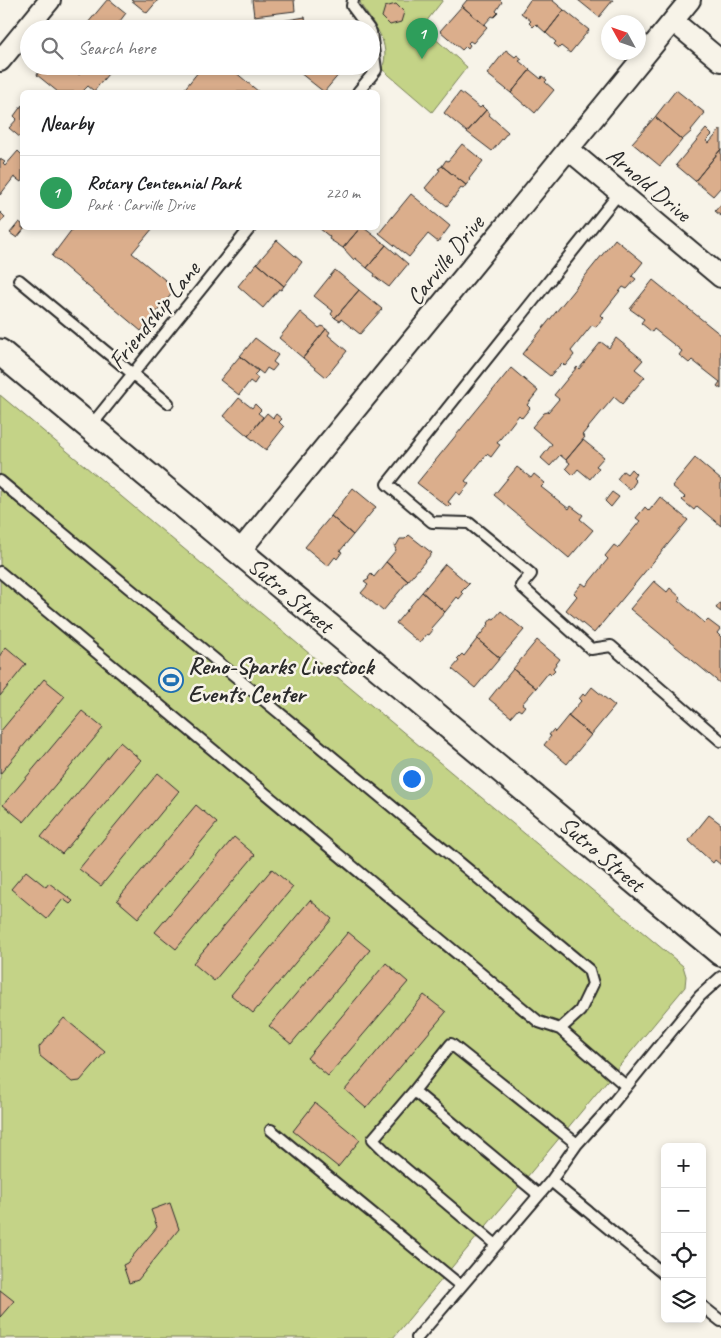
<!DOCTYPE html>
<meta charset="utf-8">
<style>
:root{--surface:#fff;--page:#f6f6f6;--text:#202124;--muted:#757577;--line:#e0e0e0;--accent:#2563eb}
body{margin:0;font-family:Caveat,sans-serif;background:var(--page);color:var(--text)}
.controls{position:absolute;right:15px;bottom:15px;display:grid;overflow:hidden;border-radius:8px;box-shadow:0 2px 8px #0003}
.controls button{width:45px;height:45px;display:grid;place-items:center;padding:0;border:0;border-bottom:1px solid var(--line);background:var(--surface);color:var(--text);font:25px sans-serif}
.compass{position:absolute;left:601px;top:15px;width:45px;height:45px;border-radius:50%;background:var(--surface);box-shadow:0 2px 8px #0003;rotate:310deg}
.you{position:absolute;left:411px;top:778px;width:18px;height:18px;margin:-12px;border:4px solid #fff;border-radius:50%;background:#1a73e8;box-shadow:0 0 0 8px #1a73e833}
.badge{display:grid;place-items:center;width:32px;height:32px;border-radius:50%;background:var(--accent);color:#fff;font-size:16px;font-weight:700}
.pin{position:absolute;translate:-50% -41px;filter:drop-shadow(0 1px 2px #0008)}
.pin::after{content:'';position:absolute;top:26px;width:18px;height:15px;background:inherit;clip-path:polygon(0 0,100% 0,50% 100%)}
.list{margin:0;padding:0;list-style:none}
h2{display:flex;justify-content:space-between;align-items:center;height:65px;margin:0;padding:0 20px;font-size:21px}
h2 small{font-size:16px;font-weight:400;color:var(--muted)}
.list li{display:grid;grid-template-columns:32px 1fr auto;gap:15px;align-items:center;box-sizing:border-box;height:75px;padding:0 20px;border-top:1px solid var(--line)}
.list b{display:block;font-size:19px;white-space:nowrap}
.list p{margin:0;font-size:16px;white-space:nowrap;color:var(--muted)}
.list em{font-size:16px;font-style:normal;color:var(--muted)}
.icon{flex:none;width:28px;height:28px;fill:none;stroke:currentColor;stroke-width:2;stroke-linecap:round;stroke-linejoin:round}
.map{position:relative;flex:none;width:721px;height:1338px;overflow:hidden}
.search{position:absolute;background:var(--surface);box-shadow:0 2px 8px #0003;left:20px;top:20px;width:360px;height:55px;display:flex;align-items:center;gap:12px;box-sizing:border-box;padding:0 18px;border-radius:28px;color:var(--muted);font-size:19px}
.panel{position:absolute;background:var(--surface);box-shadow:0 2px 8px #0003;left:20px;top:90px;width:360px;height:140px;border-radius:8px}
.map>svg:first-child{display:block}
.green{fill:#c4d387;stroke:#787f59}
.building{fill:#dbae8c;stroke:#2b2b2b}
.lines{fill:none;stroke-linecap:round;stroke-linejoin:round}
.service-casing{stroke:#2b2b2b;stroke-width:14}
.minor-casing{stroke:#2b2b2b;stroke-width:24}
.tertiary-casing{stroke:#2b2b2b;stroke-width:29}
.service{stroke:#f7f3e8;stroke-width:10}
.minor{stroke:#f7f3e8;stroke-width:20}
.tertiary{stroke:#f7f3e8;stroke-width:25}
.labels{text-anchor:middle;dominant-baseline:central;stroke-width:5;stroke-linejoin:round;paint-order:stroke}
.street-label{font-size:24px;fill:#2b2b2b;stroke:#f7f3e8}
.poi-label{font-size:24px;font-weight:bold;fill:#2b2b2b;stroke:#f7f3e8;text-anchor:start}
</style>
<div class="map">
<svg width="721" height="1338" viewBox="0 0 721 1338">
<rect width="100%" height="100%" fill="#f7f3e8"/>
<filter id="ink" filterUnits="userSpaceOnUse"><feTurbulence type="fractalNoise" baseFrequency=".02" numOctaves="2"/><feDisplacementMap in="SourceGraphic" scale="10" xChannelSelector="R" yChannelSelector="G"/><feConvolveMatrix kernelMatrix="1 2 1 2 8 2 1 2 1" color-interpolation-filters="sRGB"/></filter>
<g filter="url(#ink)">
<path class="green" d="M 360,0 L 443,0 L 422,27 L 467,67 L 432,112 L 382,69 C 392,43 374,25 361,5 Z
M 0,395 L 683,966 L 686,976 L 685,987 L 393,1338 L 0,1338 Z"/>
<path class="building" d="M 107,0 L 110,0 L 126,13 L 114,29 L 89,29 L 90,27 L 87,24 Z
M 131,0 L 158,0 L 147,13 Z
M 252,0 L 294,0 L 295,11 L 254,16 Z
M 467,0 L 500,0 L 502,2 L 496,11 L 498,13 L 494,17 L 492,16 L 484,25 L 462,6 Z
M 530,0 L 552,0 L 564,10 L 546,33 L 536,24 L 533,27 L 529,23 L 531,21 L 521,13 Z
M 578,0 L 613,0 L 599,17 Z
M 396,4 L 404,12 L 401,22 L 390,25 L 382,17 L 385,7 Z
M 462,6 L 487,27 L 473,43 L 470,41 L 468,43 L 470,45 L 468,48 L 466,46 L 462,50 L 440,31 Z
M 564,10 L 589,30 L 570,53 L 561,46 L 559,48 L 554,44 L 556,42 L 546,33 Z
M 305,17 L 307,29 L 265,29 L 264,24 Z
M 506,50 L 515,57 L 517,55 L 522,59 L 519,61 L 530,70 L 511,93 L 487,74 Z
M 54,66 L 68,66 L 72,70 L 74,68 L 79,75 L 87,66 L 99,66 L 108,74 L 94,91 L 88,86 L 82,92 L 58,92 L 37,75 L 41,68 L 48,74 Z
M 203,66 L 228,66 L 259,92 L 182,92 Z
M 298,66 L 346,66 L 324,92 L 295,69 Z
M 530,70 L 541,79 L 542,76 L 547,80 L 545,82 L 554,90 L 535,113 L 526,105 L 526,106 L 511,93 Z
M 676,90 L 705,113 L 691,130 L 692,131 L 682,140 L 655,117 Z
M 460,92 L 480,108 L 482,106 L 486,110 L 467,132 L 444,113 Z
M 22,105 L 22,139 L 9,128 L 17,119 L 14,116 Z
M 486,110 L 490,113 L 489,115 L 508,132 L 492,151 L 467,132 Z
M 655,117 L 682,140 L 660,166 L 632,143 Z
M 706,129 L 712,135 L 706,141 L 709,143 L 721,129 L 721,149 L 695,181 L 676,165 Z
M 462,144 L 483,161 L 469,179 L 470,180 L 466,185 L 442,166 L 446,160 L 448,161 Z
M 721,149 L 721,187 L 713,196 L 695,181 Z
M 18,151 L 22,155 L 22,180 L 21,182 L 14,177 L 0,195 L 0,159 L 5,162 L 3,164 L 5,166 Z
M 442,166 L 466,185 L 463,189 L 461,188 L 447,206 L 425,188 L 440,170 L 438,169 Z
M 411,194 L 450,226 L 438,242 L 428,234 L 409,257 L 379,233 Z
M 721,204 L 721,216 L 715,211 Z
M 0,212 L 5,217 L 0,223 Z
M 19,222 L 22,224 L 22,228 L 25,228 L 17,238 L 10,233 Z
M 73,228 L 153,228 L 132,253 L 170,284 L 168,286 L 174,291 L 141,331 L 52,256 Z
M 319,228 L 360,228 L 343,248 L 329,239 L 330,237 Z
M 360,228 L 364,228 L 386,245 L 367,268 L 355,258 L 354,260 L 343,248 Z
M 615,239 L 643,262 L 632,276 L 636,279 L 627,289 L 623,287 L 601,315 L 604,318 L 596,327 L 592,325 L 571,351 L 574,355 L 565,366 L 562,363 L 550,376 L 522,354 Z
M 277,240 L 302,262 L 284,286 L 257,263 Z
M 386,245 L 408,264 L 389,287 L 374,276 L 375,274 L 367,268 Z
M 257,263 L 284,286 L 281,290 L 279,289 L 263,308 L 238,286 Z
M 335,270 L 359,290 L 335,318 L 331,314 L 333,311 L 314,296 Z
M 653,280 L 721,335 L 721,389 L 717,386 L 720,382 L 692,360 L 689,363 L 679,355 L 682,351 L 654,329 L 652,332 L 641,323 L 644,319 L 630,309 Z
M 359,290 L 382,309 L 360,334 L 341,319 L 340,321 L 335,318 Z
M 300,312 L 319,328 L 322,326 L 326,329 L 303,358 L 279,338 Z
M 326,329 L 330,332 L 328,335 L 347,351 L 326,377 L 303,358 Z
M 255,338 L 278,355 L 273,362 L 277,365 L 272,371 L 267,368 L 263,374 L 240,356 Z
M 616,338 L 643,360 L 635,369 L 645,377 L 622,404 L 614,397 L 582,435 L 585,437 L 566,460 L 560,455 L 550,466 L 541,458 L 552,444 L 532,427 L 544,413 L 548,412 L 559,399 L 554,395 L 577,367 L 579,369 L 601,342 L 609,348 Z
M 240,356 L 258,371 L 254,375 L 258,378 L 254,384 L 250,381 L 239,395 L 220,380 Z
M 511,368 L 538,391 L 527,405 L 530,408 L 522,418 L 519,415 L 497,443 L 500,445 L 491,457 L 487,454 L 465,481 L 469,484 L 460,495 L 456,492 L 448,502 L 451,504 L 448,507 L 417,483 Z
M 239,398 L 252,408 L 255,404 L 261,410 L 258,413 L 263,417 L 248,436 L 224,416 Z
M 267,413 L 273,418 L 276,414 L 282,419 L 279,422 L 284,427 L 266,450 L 248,436 Z
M 583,440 L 604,457 L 596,466 L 599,468 L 590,479 L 578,469 L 573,475 L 566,468 L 570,463 L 566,460 Z
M 695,458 L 721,480 L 721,526 L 697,506 L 694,510 L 682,500 L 685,497 L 672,486 Z
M 517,467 L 531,478 L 534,474 L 545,483 L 541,487 L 569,509 L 571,506 L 583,515 L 580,519 L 593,530 L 569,558 L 494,495 Z
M 631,469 L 636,474 L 633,478 L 636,481 L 630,490 L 617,479 L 623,471 L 627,474 Z
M 353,488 L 376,507 L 353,535 L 331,516 Z
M 612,492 L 619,497 L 611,507 L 605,501 Z
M 660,497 L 688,520 L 594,633 L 566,610 L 577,596 L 574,593 L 582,583 L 586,586 L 608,559 L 605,556 L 614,545 L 618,548 L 640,521 L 636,518 L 645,507 L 649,511 Z
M 331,516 L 353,535 L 340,551 L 342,552 L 337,559 L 335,557 L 328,566 L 305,547 Z
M 409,535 L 432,553 L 408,581 L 386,562 L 396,550 L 394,545 L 396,546 L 400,539 L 405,539 Z
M 386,562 L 408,581 L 383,611 L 361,593 L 368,585 L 364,582 L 369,579 L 368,578 L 371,574 L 374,577 Z
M 445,564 L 469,584 L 461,592 L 463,594 L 459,599 L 457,597 L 445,612 L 422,592 Z
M 654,581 L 667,592 L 670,588 L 681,598 L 679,601 L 705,623 L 708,620 L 720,629 L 717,633 L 721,637 L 721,684 L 630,609 Z
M 422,592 L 445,612 L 431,628 L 433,630 L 429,635 L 427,634 L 420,643 L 396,623 Z
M 721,602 L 721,612 L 716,608 Z
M 501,611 L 524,630 L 500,658 L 477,639 L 489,624 L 488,623 L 492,618 L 494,619 Z
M 477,639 L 500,658 L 475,688 L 452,669 L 459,661 L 457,659 L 462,654 L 464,656 Z
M 537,640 L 560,659 L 553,668 L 555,670 L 551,674 L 549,672 L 536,688 L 513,669 Z
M 6,647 L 26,664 L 0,696 L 0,655 Z
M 513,669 L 536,688 L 522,704 L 525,706 L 521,711 L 518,709 L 511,717 L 489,699 Z
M 44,679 L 65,696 L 0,774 L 0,732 Z
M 592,687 L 615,706 L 591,735 L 568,716 L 581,701 L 579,699 L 583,694 L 585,696 Z
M 82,711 L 103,728 L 24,822 L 3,805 Z
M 568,716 L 591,735 L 567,764 L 544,745 L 551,736 L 549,735 L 553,730 L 555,732 Z
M 120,742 L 141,760 L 62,854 L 41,837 Z
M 158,773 L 179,791 L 101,886 L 79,869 Z
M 196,805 L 217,823 L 138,918 L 117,900 Z
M 709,815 L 721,824 L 721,865 L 715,860 L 713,863 L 690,842 L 689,840 Z
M 234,837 L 255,855 L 176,949 L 155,932 Z
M 272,869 L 293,887 L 214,981 L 193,963 Z
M 26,871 L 46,887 L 49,883 L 73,901 L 70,904 L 63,899 L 47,919 L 11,889 Z
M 310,900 L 332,919 L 253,1013 L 231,995 Z
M 348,932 L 370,950 L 291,1044 L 269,1026 Z
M 386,963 L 408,982 L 328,1076 L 307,1058 Z
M 424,995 L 446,1012 L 366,1108 L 345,1090 Z
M 64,1018 L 105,1052 L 80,1081 L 72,1082 L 40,1056 L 39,1047 Z
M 315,1103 L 360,1140 L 338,1167 L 293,1131 Z
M 170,1203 L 179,1229 L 138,1280 L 129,1283 L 123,1265 L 127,1263 L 157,1227 L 151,1210 Z
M 0,1290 L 14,1301 L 0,1317 Z"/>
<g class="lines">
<defs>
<path id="service" d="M 353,0 L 352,6 L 369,29
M 358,92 L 376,70 L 371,32
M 620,192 L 387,484 L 432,522 L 469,523 L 531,574 L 521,586 L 591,649 L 611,646 L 721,741
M 19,280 L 168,403
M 90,427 L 250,228
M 0,481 L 589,970 L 593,984 L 580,1011 L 560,1029
M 0,572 L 539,1022 L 560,1029 L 626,1086
M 414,1091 L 451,1044 L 577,1144
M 271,1130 L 461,1286
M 551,1181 L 665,1275
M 496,1245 L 388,1154 L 373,1139 L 414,1091 L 539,1195
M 702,1306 L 721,1321
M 417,1338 L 551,1181 L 577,1144 L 604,1114 L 700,996 L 721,977"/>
<path id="minor" d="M 673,21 L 721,61
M 0,61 L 50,0
M 568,149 L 721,277
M 239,552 L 690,0"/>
<path id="tertiary" d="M 0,352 L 721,953"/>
</defs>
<use href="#service" class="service-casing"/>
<use href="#minor" class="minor-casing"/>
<use href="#tertiary" class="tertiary-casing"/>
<use href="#service" class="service"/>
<use href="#minor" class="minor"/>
<use href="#tertiary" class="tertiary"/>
</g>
</g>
<defs>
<symbol id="stadium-ring" viewBox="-11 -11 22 22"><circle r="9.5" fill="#f7f3e8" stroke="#1f6fb2" stroke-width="1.5"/><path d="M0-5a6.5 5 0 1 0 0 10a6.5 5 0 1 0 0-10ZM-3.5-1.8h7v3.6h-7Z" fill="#1f6fb2"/></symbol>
</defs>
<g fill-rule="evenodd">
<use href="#stadium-ring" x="157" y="666" width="28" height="28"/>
</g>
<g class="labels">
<g class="street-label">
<text transform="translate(649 184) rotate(40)">Arnold Drive</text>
<text transform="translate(445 260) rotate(-51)">Carville Drive</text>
<text transform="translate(154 315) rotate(-51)">Friendship Lane</text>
<text transform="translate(291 595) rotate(40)">Sutro Street</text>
<text transform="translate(602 854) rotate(40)">Sutro Street</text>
</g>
<g class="poi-label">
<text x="188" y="666">Reno-Sparks Livestock<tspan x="188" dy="28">Events Center</tspan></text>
</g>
</g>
</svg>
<div class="controls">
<button>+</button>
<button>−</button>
<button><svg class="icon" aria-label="locate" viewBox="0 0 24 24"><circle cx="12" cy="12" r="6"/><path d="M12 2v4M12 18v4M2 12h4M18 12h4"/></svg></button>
<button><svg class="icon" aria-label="layers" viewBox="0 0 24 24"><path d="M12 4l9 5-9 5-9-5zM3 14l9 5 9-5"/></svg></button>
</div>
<svg class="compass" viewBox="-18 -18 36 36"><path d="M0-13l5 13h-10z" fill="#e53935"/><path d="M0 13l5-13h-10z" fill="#757577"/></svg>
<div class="you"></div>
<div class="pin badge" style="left:422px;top:59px;background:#2e9e5b">1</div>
<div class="search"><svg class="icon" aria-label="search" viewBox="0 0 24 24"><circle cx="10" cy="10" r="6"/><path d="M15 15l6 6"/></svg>Search here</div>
<section class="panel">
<h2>Nearby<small></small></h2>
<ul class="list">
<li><span class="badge" style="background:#2e9e5b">1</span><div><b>Rotary Centennial Park</b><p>Park · Carville Drive</p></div><em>220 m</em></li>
</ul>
</section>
</div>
